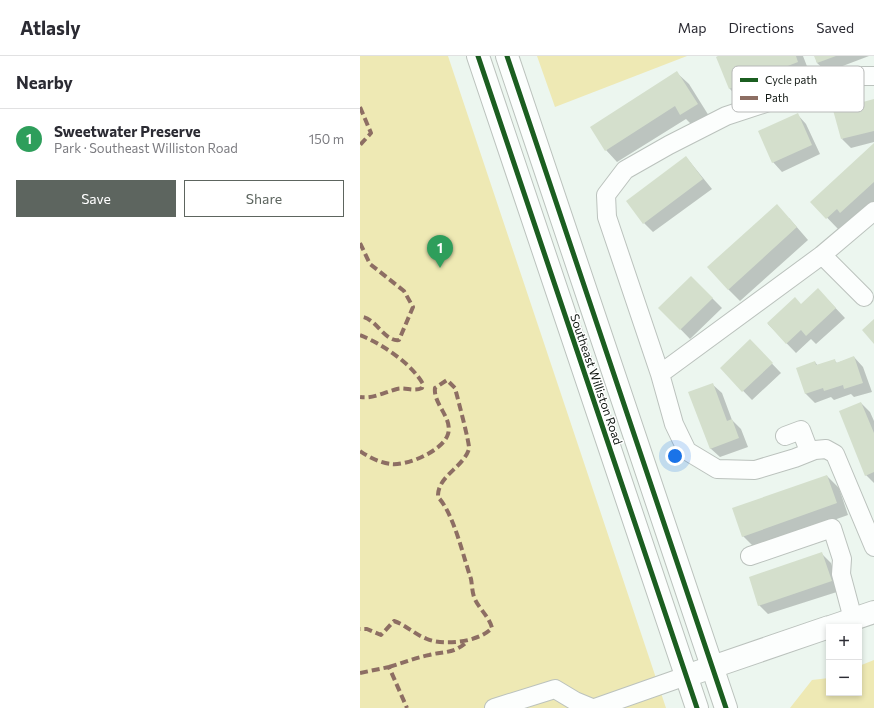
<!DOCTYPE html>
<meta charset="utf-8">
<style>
:root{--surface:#fff;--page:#f2f2f3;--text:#2b2b33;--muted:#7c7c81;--line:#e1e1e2;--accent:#5d655f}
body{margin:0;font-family:Commissioner,sans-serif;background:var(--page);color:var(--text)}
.controls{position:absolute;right:12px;bottom:12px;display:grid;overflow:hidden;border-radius:0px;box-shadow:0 2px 6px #0003}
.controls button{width:36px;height:36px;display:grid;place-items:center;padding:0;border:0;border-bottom:1px solid var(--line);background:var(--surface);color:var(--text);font:20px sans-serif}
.you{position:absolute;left:315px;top:400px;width:14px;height:14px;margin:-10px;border:3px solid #fff;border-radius:50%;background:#1a73e8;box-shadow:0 0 0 6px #1a73e833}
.badge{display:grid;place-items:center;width:26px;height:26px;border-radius:50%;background:var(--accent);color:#fff;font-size:13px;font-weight:700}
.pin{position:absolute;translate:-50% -33px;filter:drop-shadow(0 1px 2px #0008)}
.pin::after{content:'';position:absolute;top:21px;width:14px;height:12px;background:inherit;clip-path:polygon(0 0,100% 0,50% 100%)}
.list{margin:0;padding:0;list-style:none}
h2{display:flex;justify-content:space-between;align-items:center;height:52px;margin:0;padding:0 16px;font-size:17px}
h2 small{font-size:13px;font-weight:400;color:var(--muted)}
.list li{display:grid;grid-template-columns:26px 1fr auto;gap:12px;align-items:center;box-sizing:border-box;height:60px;padding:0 16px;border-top:1px solid var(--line)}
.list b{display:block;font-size:15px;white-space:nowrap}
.list p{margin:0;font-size:13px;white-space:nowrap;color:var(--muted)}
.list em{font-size:13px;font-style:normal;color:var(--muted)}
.actions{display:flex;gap:8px;padding:12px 16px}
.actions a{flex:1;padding:9px 0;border:1px solid var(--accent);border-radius:0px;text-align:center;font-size:14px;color:var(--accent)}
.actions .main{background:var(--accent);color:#fff}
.map{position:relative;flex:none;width:514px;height:652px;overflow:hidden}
header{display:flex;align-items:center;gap:24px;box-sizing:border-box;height:56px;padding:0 20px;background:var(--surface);border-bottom:1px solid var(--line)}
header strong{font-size:19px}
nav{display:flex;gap:22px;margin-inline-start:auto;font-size:14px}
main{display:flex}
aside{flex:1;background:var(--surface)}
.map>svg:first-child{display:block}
.green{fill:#eee9b4}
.shadow{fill:#0003}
.building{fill:#d4dfcc}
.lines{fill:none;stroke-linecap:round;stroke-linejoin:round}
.minor-casing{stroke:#bbc2bd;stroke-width:20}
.major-casing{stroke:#bbc2bd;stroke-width:24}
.highway-casing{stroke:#bbc2bd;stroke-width:24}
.minor{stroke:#fcfefd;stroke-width:18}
.major{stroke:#fcfefd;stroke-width:22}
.highway{stroke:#fcfefd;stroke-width:22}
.quiet{stroke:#8d6e63;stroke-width:4;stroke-dasharray:8 4;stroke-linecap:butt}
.cycleway-casing{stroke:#fff;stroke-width:8}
.cycleway{stroke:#1b5e20;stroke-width:5}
.labels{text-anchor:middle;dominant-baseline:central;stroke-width:3;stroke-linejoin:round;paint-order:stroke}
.street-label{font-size:12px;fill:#101712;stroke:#fff}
.key{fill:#fff;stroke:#b7b9b8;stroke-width:1}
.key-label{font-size:11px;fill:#101712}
</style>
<header>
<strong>Atlasly</strong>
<nav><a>Map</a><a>Directions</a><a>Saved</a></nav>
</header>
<main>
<aside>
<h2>Nearby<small></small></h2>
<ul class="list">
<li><span class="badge" style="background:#2e9e5b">1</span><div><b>Sweetwater Preserve</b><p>Park · Southeast Williston Road</p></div><em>150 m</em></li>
</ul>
<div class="actions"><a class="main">Save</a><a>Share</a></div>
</aside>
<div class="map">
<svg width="514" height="652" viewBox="0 0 514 652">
<rect width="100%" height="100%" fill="#ecf6ef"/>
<path class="green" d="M 0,0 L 88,0 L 306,652 L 0,652 Z
M 177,0 L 327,0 L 195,51 Z
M 514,604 L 514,652 L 430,652 L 452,624 L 469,622 L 469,637 L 499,637 L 499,610 Z"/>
<path class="shadow" d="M 360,0 L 443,0 L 450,18 L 381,45 L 370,33 L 357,1 Z
M 455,0 L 509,0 L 467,16 L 457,7 Z
M 317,17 L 329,28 L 349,60 L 333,70 L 326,63 L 257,106 L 246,94 Z
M 514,44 L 514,86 L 491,92 L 482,83 Z
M 437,58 L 446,68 L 460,98 L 422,116 L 413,106 Z
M 514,88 L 514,149 L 479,174 L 452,146 Z
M 326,101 L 352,133 L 293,176 L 284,167 Z
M 429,162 L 448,184 L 380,245 L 368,233 Z
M 331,221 L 362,252 L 330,283 L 300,252 Z
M 467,243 L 485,262 L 456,288 L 451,283 L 436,297 L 408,268 L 442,249 Z
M 399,294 L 421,317 L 392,344 L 361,312 Z
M 494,301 L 503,311 L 512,336 L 494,341 L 491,338 L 474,344 L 471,341 L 455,347 L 445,337 L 455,306 L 458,310 L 474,304 L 477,307 Z
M 352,328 L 362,337 L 372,364 L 381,373 L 388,391 L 360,401 L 350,392 Z
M 501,347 L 510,356 L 514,365 L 514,427 L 506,419 Z
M 467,420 L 479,432 L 488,459 L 395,492 L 383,480 Z
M 462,498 L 471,507 L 480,535 L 408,558 L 399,549 Z"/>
<path class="building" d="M 358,0 L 436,0 L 438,6 L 369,33 L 356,1 Z
M 454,0 L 476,0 L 457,7 Z
M 317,15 L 338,48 L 320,59 L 315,50 L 245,95 L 230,71 Z
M 514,43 L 514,75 L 481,83 L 473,54 Z
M 438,57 L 452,89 L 412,107 L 398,75 Z
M 514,87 L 514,126 L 480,157 L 477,153 L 466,163 L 450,146 Z
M 326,100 L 343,123 L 283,168 L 266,145 Z
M 417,148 L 437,171 L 368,234 L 347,211 Z
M 331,220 L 353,242 L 320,274 L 298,252 Z
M 458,232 L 476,252 L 446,280 L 441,274 L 426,288 L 407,267 L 435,241 L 441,248 Z
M 514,263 L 514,288 L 502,274 Z
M 390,283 L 413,307 L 382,336 L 360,312 Z
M 494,300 L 503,327 L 484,333 L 483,329 L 464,335 L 463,332 L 445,338 L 436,312 L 455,305 L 456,309 L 475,303 L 476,307 Z
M 353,327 L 367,365 L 372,363 L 379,382 L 350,393 L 328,336 Z
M 501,346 L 514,377 L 514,416 L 505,420 L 479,355 Z
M 467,419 L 477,447 L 382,481 L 372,452 Z
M 462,496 L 472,525 L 398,550 L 389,521 Z"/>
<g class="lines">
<defs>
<path id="minor" d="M 514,20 L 503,20 L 430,39 L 366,60 L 309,89 L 265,114 L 246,139 L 247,161 L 300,318 L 314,368 L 327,395 L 357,413 L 395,414 L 435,402 L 455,394 L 466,393 L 475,398 L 514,491
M 504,241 L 462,199 L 514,155
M 300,318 L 462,199
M 425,380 L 441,374 L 449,395
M 390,500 L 472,472 L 482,503 L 481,518 L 493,563
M 134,652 L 195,633 L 215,645 L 232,652
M 235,652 L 326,620"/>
<path id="major" d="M 470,571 L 514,556
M 326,620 L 469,571"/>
<path id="highway" d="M 118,0 L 337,652
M 147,0 L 366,652"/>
</defs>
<use href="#minor" class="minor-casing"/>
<use href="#major" class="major-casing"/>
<use href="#highway" class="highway-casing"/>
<use href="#minor" class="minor"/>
<use href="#major" class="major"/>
<use href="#highway" class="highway"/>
<path class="quiet" d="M 0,51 L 11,77 L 0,89
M 0,187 L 10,208 L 44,235 L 53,251 L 39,284 C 25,286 17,264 3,261 L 0,262
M 0,279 C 22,288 51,307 63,328 L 62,332 C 53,336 46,331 37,333 C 25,336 13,343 0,341
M 0,395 C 8,401 21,407 31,408 C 47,410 83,395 88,378 C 93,362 73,348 75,332 L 87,324 L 95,332 C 97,340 110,388 109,393 C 103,412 77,420 78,441 C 94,458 103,500 111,523 C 112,528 112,535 114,541 C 118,552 129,560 132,572 C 119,586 84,590 67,583 C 54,578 46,569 34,565 L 21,579 L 7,573 L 0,573
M 29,611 C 42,607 55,602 69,599 C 85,595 93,598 107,586
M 0,617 L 29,611 L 47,652"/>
<defs>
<path id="cycleway" d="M 118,0 L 337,652
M 147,0 L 366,652"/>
</defs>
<use href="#cycleway" class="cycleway-casing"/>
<use href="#cycleway" class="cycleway"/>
</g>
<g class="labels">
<g class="street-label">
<text transform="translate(237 323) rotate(71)">Southeast Williston Road</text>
</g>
</g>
<rect x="372" y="10" width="132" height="46" rx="6" class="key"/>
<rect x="380" y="22" width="18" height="4" fill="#1b5e20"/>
<rect x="380" y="40" width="18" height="4" fill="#8d6e63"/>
<g class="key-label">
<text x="405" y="28">Cycle path</text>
<text x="405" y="46">Path</text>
</g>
</svg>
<div class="controls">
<button>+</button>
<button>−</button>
</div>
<div class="you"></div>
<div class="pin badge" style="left:80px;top:212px;background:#2e9e5b">1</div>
</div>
</main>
